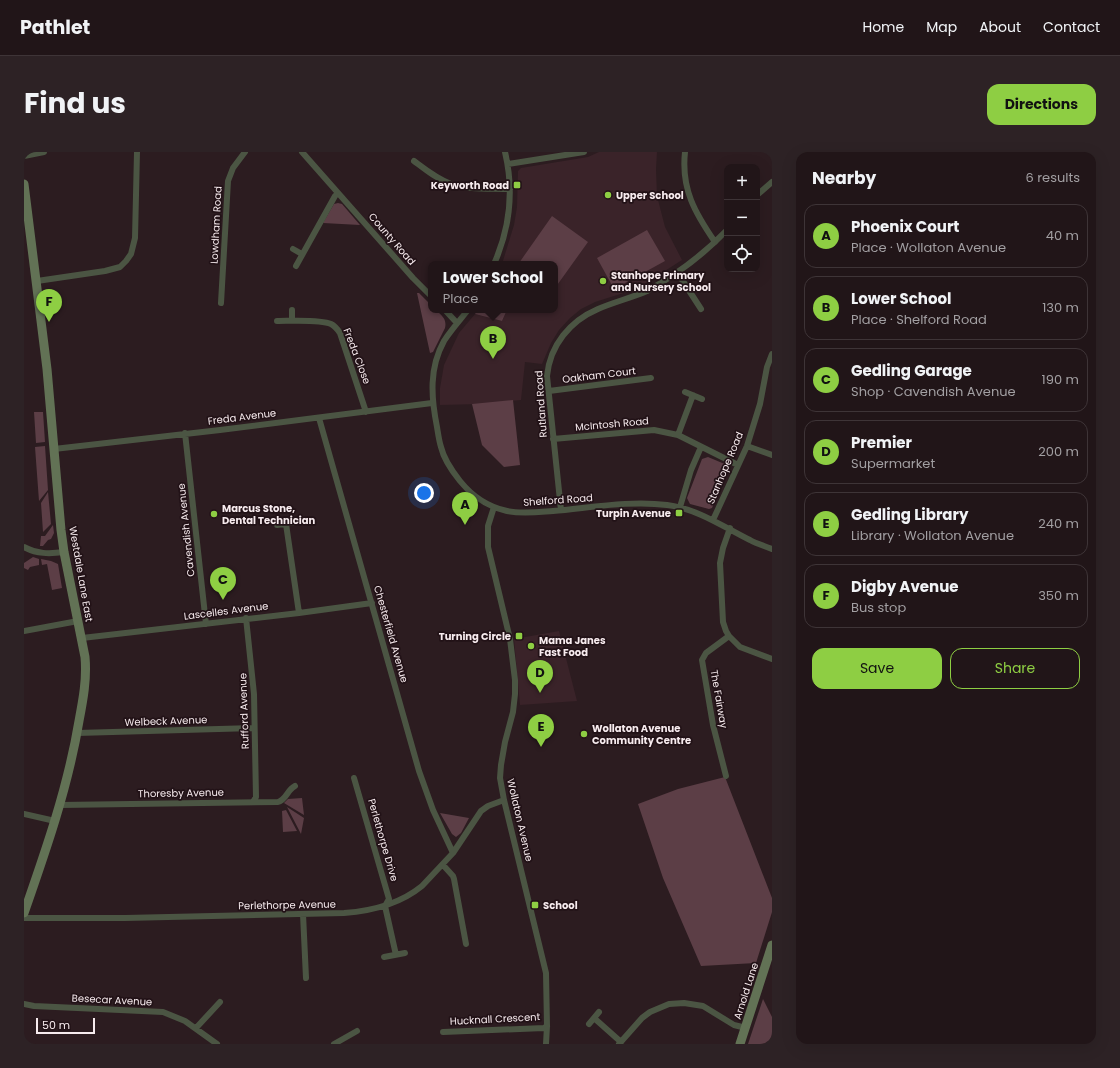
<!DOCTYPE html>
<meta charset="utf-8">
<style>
:root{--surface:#211518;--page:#2d2225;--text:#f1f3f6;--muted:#a29fa2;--line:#3e3437;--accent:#8ece43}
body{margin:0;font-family:Poppins,sans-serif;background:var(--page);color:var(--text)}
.controls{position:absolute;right:12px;top:12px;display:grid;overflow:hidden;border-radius:8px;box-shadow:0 4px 16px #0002}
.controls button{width:36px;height:36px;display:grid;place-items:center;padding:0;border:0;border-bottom:1px solid var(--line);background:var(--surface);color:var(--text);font:20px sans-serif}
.scale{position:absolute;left:12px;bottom:10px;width:59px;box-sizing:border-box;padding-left:4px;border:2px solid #f7ebee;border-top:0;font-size:11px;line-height:14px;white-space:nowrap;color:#f7ebee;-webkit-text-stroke:3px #221217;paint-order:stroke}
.you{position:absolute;left:400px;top:341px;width:14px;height:14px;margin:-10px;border:3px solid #fff;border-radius:50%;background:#1a73e8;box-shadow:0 0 0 6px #1a73e833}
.badge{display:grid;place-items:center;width:26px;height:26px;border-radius:50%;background:var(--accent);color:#111;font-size:13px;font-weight:700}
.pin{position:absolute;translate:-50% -33px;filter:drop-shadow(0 1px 2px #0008)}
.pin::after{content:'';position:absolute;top:21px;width:14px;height:12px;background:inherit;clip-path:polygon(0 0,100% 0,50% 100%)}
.popup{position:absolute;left:404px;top:109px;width:130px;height:52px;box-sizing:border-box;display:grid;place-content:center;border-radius:8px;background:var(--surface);filter:drop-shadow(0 1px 3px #0005);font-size:13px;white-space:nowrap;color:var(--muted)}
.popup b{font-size:15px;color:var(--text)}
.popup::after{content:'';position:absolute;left:50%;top:100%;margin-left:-8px;border:8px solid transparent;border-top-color:var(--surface)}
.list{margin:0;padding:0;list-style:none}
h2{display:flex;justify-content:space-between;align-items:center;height:52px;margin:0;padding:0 16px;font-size:17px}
h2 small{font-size:13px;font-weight:400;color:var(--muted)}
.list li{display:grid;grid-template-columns:26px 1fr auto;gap:12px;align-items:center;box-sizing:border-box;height:64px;margin:0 8px 8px;padding:0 8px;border:1px solid var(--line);border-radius:12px}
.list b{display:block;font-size:15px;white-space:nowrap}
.list p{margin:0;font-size:13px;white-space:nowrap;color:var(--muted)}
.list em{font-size:13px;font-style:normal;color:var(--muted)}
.actions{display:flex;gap:8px;padding:12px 16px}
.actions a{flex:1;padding:9px 0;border:1px solid var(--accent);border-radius:12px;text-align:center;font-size:14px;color:var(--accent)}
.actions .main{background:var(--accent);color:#111}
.icon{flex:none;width:22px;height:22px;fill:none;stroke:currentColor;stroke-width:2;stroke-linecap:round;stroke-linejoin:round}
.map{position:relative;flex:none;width:748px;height:892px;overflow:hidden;border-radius:12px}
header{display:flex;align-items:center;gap:24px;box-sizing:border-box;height:56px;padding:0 20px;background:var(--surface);border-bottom:1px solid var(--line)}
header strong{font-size:19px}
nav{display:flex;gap:22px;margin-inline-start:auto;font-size:14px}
.intro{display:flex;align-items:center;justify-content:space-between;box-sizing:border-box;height:96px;padding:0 24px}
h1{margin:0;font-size:28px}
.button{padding:10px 18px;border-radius:12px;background:var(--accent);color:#111;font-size:14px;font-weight:700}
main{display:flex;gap:24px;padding:0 24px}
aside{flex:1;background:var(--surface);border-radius:12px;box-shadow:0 4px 16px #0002}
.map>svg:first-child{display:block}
.built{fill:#3a2329}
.green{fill:#5c3e46}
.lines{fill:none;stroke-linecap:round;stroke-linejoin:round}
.street{stroke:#4b5543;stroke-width:6}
.secondary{stroke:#627255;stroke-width:9}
.poi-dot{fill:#8ece43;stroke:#221217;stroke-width:1.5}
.labels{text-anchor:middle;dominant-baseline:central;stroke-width:3.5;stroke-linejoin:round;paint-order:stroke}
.poi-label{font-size:10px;font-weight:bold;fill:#f7ebee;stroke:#221217;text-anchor:start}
.street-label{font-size:10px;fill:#f7ebee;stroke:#221217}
</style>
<header>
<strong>Pathlet</strong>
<nav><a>Home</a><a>Map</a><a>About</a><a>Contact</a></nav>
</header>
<div class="intro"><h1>Find us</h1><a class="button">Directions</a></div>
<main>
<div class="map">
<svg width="748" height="892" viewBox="0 0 748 892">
<rect width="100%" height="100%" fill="#2c1c20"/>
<path class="built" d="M 575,0 L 633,0 L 632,17 L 633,44 L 641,75 L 658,108 L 622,131 L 609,138 L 571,150 L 557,157 L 546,166 L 535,178 L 527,191 L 518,212 L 501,210 L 497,248 L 456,252 L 416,253 L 416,236 L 420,213 L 435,181 L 451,162 L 478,169 L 483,158 L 531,158 L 531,112 L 478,112 L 490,73 L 493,55 L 494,19 L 497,16 L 564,5 Z
M 535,479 L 553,549 L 496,553 L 490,487 Z"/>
<path class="green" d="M 314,51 L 318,52 L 336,73 L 299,71 L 310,52 Z
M 528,64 L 564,90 L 531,136 L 531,112 L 497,112 L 495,111 Z
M 623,78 L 641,109 L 590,137 L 573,106 Z
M 393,141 L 395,141 L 407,153 L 407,158 L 412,158 C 418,164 423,167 421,176 L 409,200 L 406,201 Z
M 454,158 L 483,158 L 478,169 L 451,162 Z
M 489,248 L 496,313 L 480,315 L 458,293 L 448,252 Z
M 10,260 L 19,260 L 21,290 L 12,291 Z
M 21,294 L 24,338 L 15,349 L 11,295 Z
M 684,305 L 703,313 L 704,317 L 688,356 L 685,357 L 666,352 L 663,346 L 678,307 Z
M 24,340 L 27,372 L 19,380 L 17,351 Z
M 29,373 L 30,381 L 27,387 L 24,388 L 19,394 L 16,394 L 17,384 L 21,384 Z
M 9,405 L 15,407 L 15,413 L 6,415 L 4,418 L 0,416 L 0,411 Z
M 17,407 L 27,409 L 34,412 L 38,436 L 28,438 L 23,412 L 18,413 Z
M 701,625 L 748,746 L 748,760 L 732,811 L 677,814 L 639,726 L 614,652 L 654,637 Z
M 278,646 L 280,663 L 260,651 L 264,647 Z
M 263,655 L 280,666 L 277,682 Z
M 262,658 L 273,679 L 259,680 L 258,659 Z
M 416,661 L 445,666 L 437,681 L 432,685 L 428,682 Z
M 739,847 L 748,865 L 748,891 L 747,892 L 724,892 Z"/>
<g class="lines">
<path class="street" d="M 278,0 L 389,126 L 407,144
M 661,0 C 657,37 671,61 691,90
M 0,4 L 20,0
M 390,9 C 402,18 413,27 427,32 C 445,38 467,36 486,37
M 484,12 L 560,0
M 733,43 L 748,30
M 269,97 L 278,102
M 470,112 C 486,76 490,38 481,0
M 272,114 L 311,44 L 314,41
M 653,120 L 677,157
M 13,129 L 81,119 L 96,115 L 102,109 L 107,102 L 111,86 L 113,0
M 197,151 L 204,29 L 209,16 L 221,0
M 268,158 L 268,168
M 421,158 L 433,171
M 444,158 C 436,168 427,178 420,189 C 405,216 407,245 413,275 C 414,281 415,289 417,295 C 420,308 428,319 436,329 C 448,344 465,355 483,359 C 498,362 514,360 529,359 C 565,356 606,348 643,353 C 674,357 698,374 726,388 C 733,392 741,394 748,397
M 253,169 C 266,169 296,167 307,172 C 311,174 314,178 316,181 L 342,260
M 525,239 L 627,226
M 661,240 L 678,247
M 295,266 L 395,619 L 409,658 L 429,701
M 161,281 L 182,472
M 654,283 L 669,243
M 529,287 L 630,278 L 654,283 L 714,313
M 723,294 L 748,303
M 30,297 L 196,278 L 408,251
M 470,355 L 464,374 L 464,395 L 486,487 L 491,528 L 491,542 L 489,560 L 481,590 L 477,613 L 476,626 L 480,648 L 522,821 L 523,874 L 522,892
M 656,355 L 667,318 L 677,295
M 537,358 L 523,224 C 526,193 546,169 574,157 C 590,150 607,146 623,139 C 652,123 680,102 703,78
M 689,368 L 723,294 L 736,252 L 743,215 L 748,202
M 262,372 L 275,461
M 253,373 L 272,370
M 706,376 L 699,396 L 696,411 L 699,470 L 702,479 L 705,484 L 716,495 L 748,507
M 0,395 C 13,402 25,402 40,400
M 222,466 L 230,542 L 232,645 L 229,650
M 0,479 L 54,469
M 58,486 L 275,461 L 348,451
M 53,581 L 230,576
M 702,624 L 689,573 L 678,508 L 682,501 L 705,484
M 330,626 L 365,747 L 361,754 L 372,803
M 36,653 L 254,650 C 263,647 263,638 271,634
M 0,662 L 31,669
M 419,713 L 429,724 L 430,727 L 442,792
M 279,762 L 282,826
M 0,766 L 101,766 L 320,761 C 348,759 376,752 398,734 L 429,701 L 457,659 L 464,654 L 480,648
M 360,805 L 381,801
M 0,852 L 10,854 L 139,860 L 161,869 L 193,892
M 570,866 L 597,890
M 565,872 L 575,860
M 172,876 L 196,850
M 419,880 L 520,876 L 523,874
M 310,892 L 333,879
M 595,892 L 618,866 L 626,860 L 645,852 L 660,851 L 679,854 L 710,873 L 722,876"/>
<path class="secondary" d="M 0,32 L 23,217 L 37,378 L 40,400 L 61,505 C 63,527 59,548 55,569 C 44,635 22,698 0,761
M 716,892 L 748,793"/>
</g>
<g class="poi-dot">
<rect x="489" y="29" width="8" height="8" rx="2"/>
<circle cx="584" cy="43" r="4"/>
<circle cx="579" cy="129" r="4"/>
<rect x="651" y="357" width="8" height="8" rx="2"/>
<circle cx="190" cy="362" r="4"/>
<rect x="491" y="480" width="8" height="8" rx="2"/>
<circle cx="507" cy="494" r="4"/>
<circle cx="560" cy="582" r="4"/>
<rect x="507" y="749" width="8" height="8" rx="2"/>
</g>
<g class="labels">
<g class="poi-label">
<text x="485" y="33" text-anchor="end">Keyworth Road</text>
<text x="592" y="43">Upper School</text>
<text x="587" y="123">Stanhope Primary<tspan x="587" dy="12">and Nursery School</tspan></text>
<text x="198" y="356">Marcus Stone,<tspan x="198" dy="12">Dental Technician</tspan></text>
<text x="647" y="361" text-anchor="end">Turpin Avenue</text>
<text x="487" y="484" text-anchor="end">Turning Circle</text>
<text x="515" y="488">Mama Janes<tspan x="515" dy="12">Fast Food</tspan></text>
<text x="568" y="576">Wollaton Avenue<tspan x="568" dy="12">Community Centre</tspan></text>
<text x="519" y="753">School</text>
</g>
<g class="street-label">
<text transform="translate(192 73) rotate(-87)">Lowdham Road</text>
<text transform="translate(368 87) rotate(49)">County Road</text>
<text transform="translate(333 204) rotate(69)">Freda Close</text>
<text transform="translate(575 223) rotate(-7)">Oakham Court</text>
<text transform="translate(517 252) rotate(-94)">Rutland Road</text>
<text transform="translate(218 265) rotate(-7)">Freda Avenue</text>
<text transform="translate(588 272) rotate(-5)">McIntosh Road</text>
<text transform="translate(701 316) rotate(-67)">Stanhope Road</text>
<text transform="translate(534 348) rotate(-4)">Shelford Road</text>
<text transform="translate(162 378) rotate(-96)">Cavendish Avenue</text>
<text transform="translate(57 422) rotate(80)">Westdale Lane East</text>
<text transform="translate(202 459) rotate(-7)">Lascelles Avenue</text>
<text transform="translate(367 482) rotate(74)">Chesterfield Avenue</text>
<text transform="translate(695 547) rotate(80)">The Fairway</text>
<text transform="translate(220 559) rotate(-92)">Rufford Avenue</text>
<text transform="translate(142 569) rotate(-2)">Welbeck Avenue</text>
<text transform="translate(157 641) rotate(-1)">Thoresby Avenue</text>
<text transform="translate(496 668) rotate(77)">Wollaton Avenue</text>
<text transform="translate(359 688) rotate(74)">Perlethorpe Drive</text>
<text transform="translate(263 753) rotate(-1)">Perlethorpe Avenue</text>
<text transform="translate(722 839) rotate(-72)">Arnold Lane</text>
<text transform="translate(88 848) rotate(3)">Besecar Avenue</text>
<text transform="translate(471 867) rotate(-3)">Hucknall Crescent</text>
</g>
</g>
</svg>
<div class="controls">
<button>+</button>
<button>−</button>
<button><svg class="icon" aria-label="locate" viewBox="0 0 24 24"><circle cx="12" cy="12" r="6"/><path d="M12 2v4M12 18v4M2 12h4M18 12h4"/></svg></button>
</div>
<div class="scale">50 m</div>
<div class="you"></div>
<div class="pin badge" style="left:441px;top:373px">A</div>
<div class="pin badge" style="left:469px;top:207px">B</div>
<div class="popup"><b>Lower School</b>Place</div>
<div class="pin badge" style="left:199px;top:448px">C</div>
<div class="pin badge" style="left:516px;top:541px">D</div>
<div class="pin badge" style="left:517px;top:595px">E</div>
<div class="pin badge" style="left:25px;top:170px">F</div>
</div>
<aside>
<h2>Nearby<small>6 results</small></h2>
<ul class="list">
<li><span class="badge">A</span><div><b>Phoenix Court</b><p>Place · Wollaton Avenue</p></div><em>40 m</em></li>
<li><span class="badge">B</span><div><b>Lower School</b><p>Place · Shelford Road</p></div><em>130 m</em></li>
<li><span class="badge">C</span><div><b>Gedling Garage</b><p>Shop · Cavendish Avenue</p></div><em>190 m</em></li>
<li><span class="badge">D</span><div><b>Premier</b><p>Supermarket</p></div><em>200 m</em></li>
<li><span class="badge">E</span><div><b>Gedling Library</b><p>Library · Wollaton Avenue</p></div><em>240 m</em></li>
<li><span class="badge">F</span><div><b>Digby Avenue</b><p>Bus stop</p></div><em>350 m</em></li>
</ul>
<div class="actions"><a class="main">Save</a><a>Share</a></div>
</aside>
</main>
